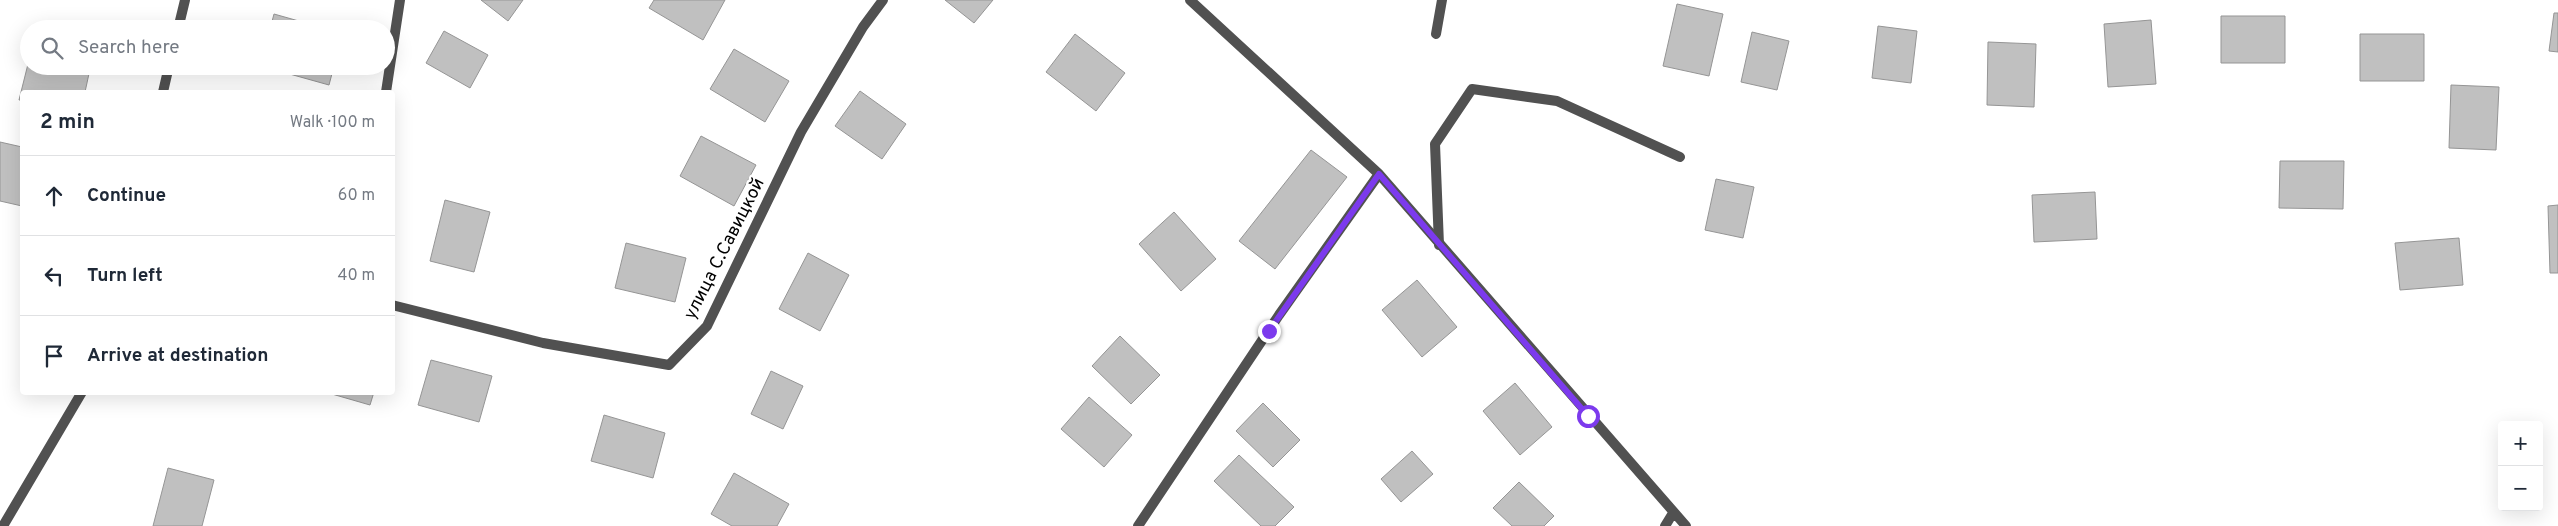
<!DOCTYPE html>
<meta charset="utf-8">
<style>
:root{--surface:#fff;--page:#f6f6f7;--text:#1f2937;--muted:#747a83;--line:#e0e1e3}
body{margin:0;font-family:Overpass,sans-serif;background:var(--page);color:var(--text)}
.controls{position:absolute;right:15px;bottom:15px;display:grid;overflow:hidden;border-radius:5px;box-shadow:0 5px 20px #0002}
.controls button{width:45px;height:45px;display:grid;place-items:center;padding:0;border:0;border-bottom:1px solid var(--line);background:var(--surface);color:var(--text);font:25px sans-serif}
.stop{position:absolute;width:15px;height:15px;margin:-11px;border:4px solid #7c3aed;border-radius:50%;background:#fff}
.stop.end{background:#7c3aed;border-color:#fff;box-shadow:0 1px 5px #0008}
.list{margin:0;padding:0;list-style:none}
h2{display:flex;justify-content:space-between;align-items:center;height:65px;margin:0;padding:0 20px;font-size:21px}
h2 small{font-size:16px;font-weight:400;color:var(--muted)}
.list li{display:grid;grid-template-columns:32px 1fr auto;gap:15px;align-items:center;box-sizing:border-box;height:80px;padding:0 20px;border-top:1px solid var(--line)}
.list b{display:block;font-size:19px;white-space:nowrap}
.list em{font-size:16px;font-style:normal;color:var(--muted)}
.icon{flex:none;width:28px;height:28px;fill:none;stroke:currentColor;stroke-width:2;stroke-linecap:round;stroke-linejoin:round}
.map{position:relative;flex:none;width:2558px;height:526px;overflow:hidden}
.search{position:absolute;background:var(--surface);box-shadow:0 5px 20px #0002;left:20px;top:20px;width:375px;height:55px;display:flex;align-items:center;gap:12px;box-sizing:border-box;padding:0 18px;border-radius:28px;color:var(--muted);font-size:19px}
.panel{position:absolute;background:var(--surface);box-shadow:0 5px 20px #0002;left:20px;top:90px;width:375px;height:305px;border-radius:5px}
.map>svg:first-child{display:block}
.building{fill:#c0c0c0;stroke:#959595}
.lines{fill:none;stroke-linecap:round;stroke-linejoin:round}
.lane{stroke:#515151;stroke-width:10}
.street{stroke:#515151;stroke-width:10}
.route{stroke:#7c3aed;stroke-width:6}
.labels{text-anchor:middle;dominant-baseline:central;stroke-width:4.5;stroke-linejoin:round;paint-order:stroke}
.street-label{font-size:18px;fill:#000;stroke:#fff}
</style>
<div class="map">
<svg width="2558" height="526" viewBox="0 0 2558 526">
<rect width="100%" height="100%" fill="#fff"/>
<path class="building" d="M 481,0 L 523,0 L 508,21 Z
M 654,0 L 725,0 L 703,40 L 649,8 Z
M 945,0 L 993,0 L 974,23 Z
M 1677,4 L 1723,14 L 1709,76 L 1663,66 Z
M 2554,13 L 2558,13 L 2558,52 L 2549,51 Z
M 274,14 L 327,29 L 270,29 Z
M 2221,16 L 2285,16 L 2285,63 L 2221,63 Z
M 2151,20 L 2156,84 L 2108,87 L 2104,24 Z
M 1878,26 L 1917,31 L 1911,83 L 1872,78 Z
M 444,31 L 488,55 L 470,88 L 426,63 Z
M 1752,32 L 1789,41 L 1777,90 L 1741,82 Z
M 1075,34 L 1125,73 L 1096,111 L 1046,72 Z
M 2360,34 L 2424,34 L 2424,81 L 2360,81 Z
M 1988,42 L 2036,44 L 2034,107 L 1987,105 Z
M 734,49 L 789,81 L 765,122 L 710,89 Z
M 29,60 L 29,66 L 78,66 L 90,69 L 85,92 L 22,92 L 22,100 L 19,100 Z
M 261,66 L 334,66 L 329,85 Z
M 2451,85 L 2499,87 L 2496,150 L 2449,148 Z
M 860,91 L 906,124 L 882,159 L 835,126 Z
M 701,136 L 756,165 L 734,206 L 680,176 Z
M 0,142 L 22,147 L 22,206 L 0,201 Z
M 1311,150 L 1347,177 L 1275,269 L 1239,241 Z
M 2280,161 L 2344,161 L 2343,209 L 2279,208 Z
M 1716,179 L 1754,187 L 1743,238 L 1705,230 Z
M 2095,192 L 2097,239 L 2034,242 L 2032,195 Z
M 445,200 L 490,212 L 474,272 L 430,261 Z
M 2558,205 L 2558,273 L 2550,273 L 2548,206 Z
M 1174,212 L 1216,259 L 1181,291 L 1139,244 Z
M 2459,238 L 2463,285 L 2400,290 L 2395,243 Z
M 626,243 L 686,258 L 675,302 L 615,288 Z
M 808,253 L 849,275 L 820,331 L 779,309 Z
M 1417,280 L 1457,327 L 1422,357 L 1382,310 Z
M 1120,336 L 1160,375 L 1131,404 L 1092,366 Z
M 431,360 L 492,376 L 479,422 L 418,405 Z
M 771,371 L 803,386 L 783,429 L 751,414 Z
M 1515,383 L 1552,427 L 1520,455 L 1483,411 Z
M 325,392 L 374,392 L 370,405 Z
M 1089,397 L 1132,435 L 1104,467 L 1061,429 Z
M 1263,403 L 1300,440 L 1273,467 L 1236,431 Z
M 604,415 L 665,433 L 653,478 L 591,461 Z
M 1412,451 L 1433,474 L 1401,502 L 1381,479 Z
M 1239,455 L 1294,507 L 1275,526 L 1261,526 L 1214,481 Z
M 168,468 L 214,480 L 202,526 L 153,526 Z
M 734,473 L 789,504 L 777,526 L 732,526 L 711,514 Z
M 1519,482 L 1554,516 L 1544,526 L 1512,526 L 1493,508 Z"/>
<g class="lines">
<path class="lane" d="M 178,29 L 185,0
M 1436,34 L 1442,0
M 163,92 L 169,66
M 1439,245 L 1435,144 L 1472,89 L 1557,101 L 1680,157
M 3,526 L 82,392"/>
<path class="street" d="M 1190,0 L 1379,174 L 1686,526
M 386,92 L 400,0
M 392,305 L 543,343 L 669,365 L 707,326 L 801,132 L 863,27 L 883,0
M 1138,526 L 1279,315 L 1379,174
M 1665,526 L 1673,513"/>
</g>
<g class="lines">
<path class="route" d="M 1269,331 L 1379,174 L 1588,416"/>
</g>
<g class="labels">
<g class="street-label">
<text transform="translate(725 249) rotate(-63)">улица С.Савицкой</text>
</g>
</g>
</svg>
<div class="controls">
<button>+</button>
<button>−</button>
</div>
<div class="stop" style="left:1588px;top:416px"></div>
<div class="stop end" style="left:1269px;top:331px"></div>
<div class="search"><svg class="icon" aria-label="search" viewBox="0 0 24 24"><circle cx="10" cy="10" r="6"/><path d="M15 15l6 6"/></svg>Search here</div>
<section class="panel">
<h2>2 min<small>Walk · 100 m</small></h2>
<ul class="list">
<li><svg class="icon" aria-label="ahead" viewBox="0 0 24 24"><path d="M12 20V5M6 11l6-6 6 6"/></svg><div><b>Continue</b></div><em>60 m</em></li>
<li><svg class="icon" aria-label="left" viewBox="0 0 24 24"><path d="M17 20v-9H6M10 6l-5 5 5 5"/></svg><div><b>Turn left</b></div><em>40 m</em></li>
<li><svg class="icon" aria-label="arrive" viewBox="0 0 24 24"><path d="M6 21V4h12l-3 4 3 4H6"/></svg><div><b>Arrive at destination</b></div></li>
</ul>
</section>
</div>
